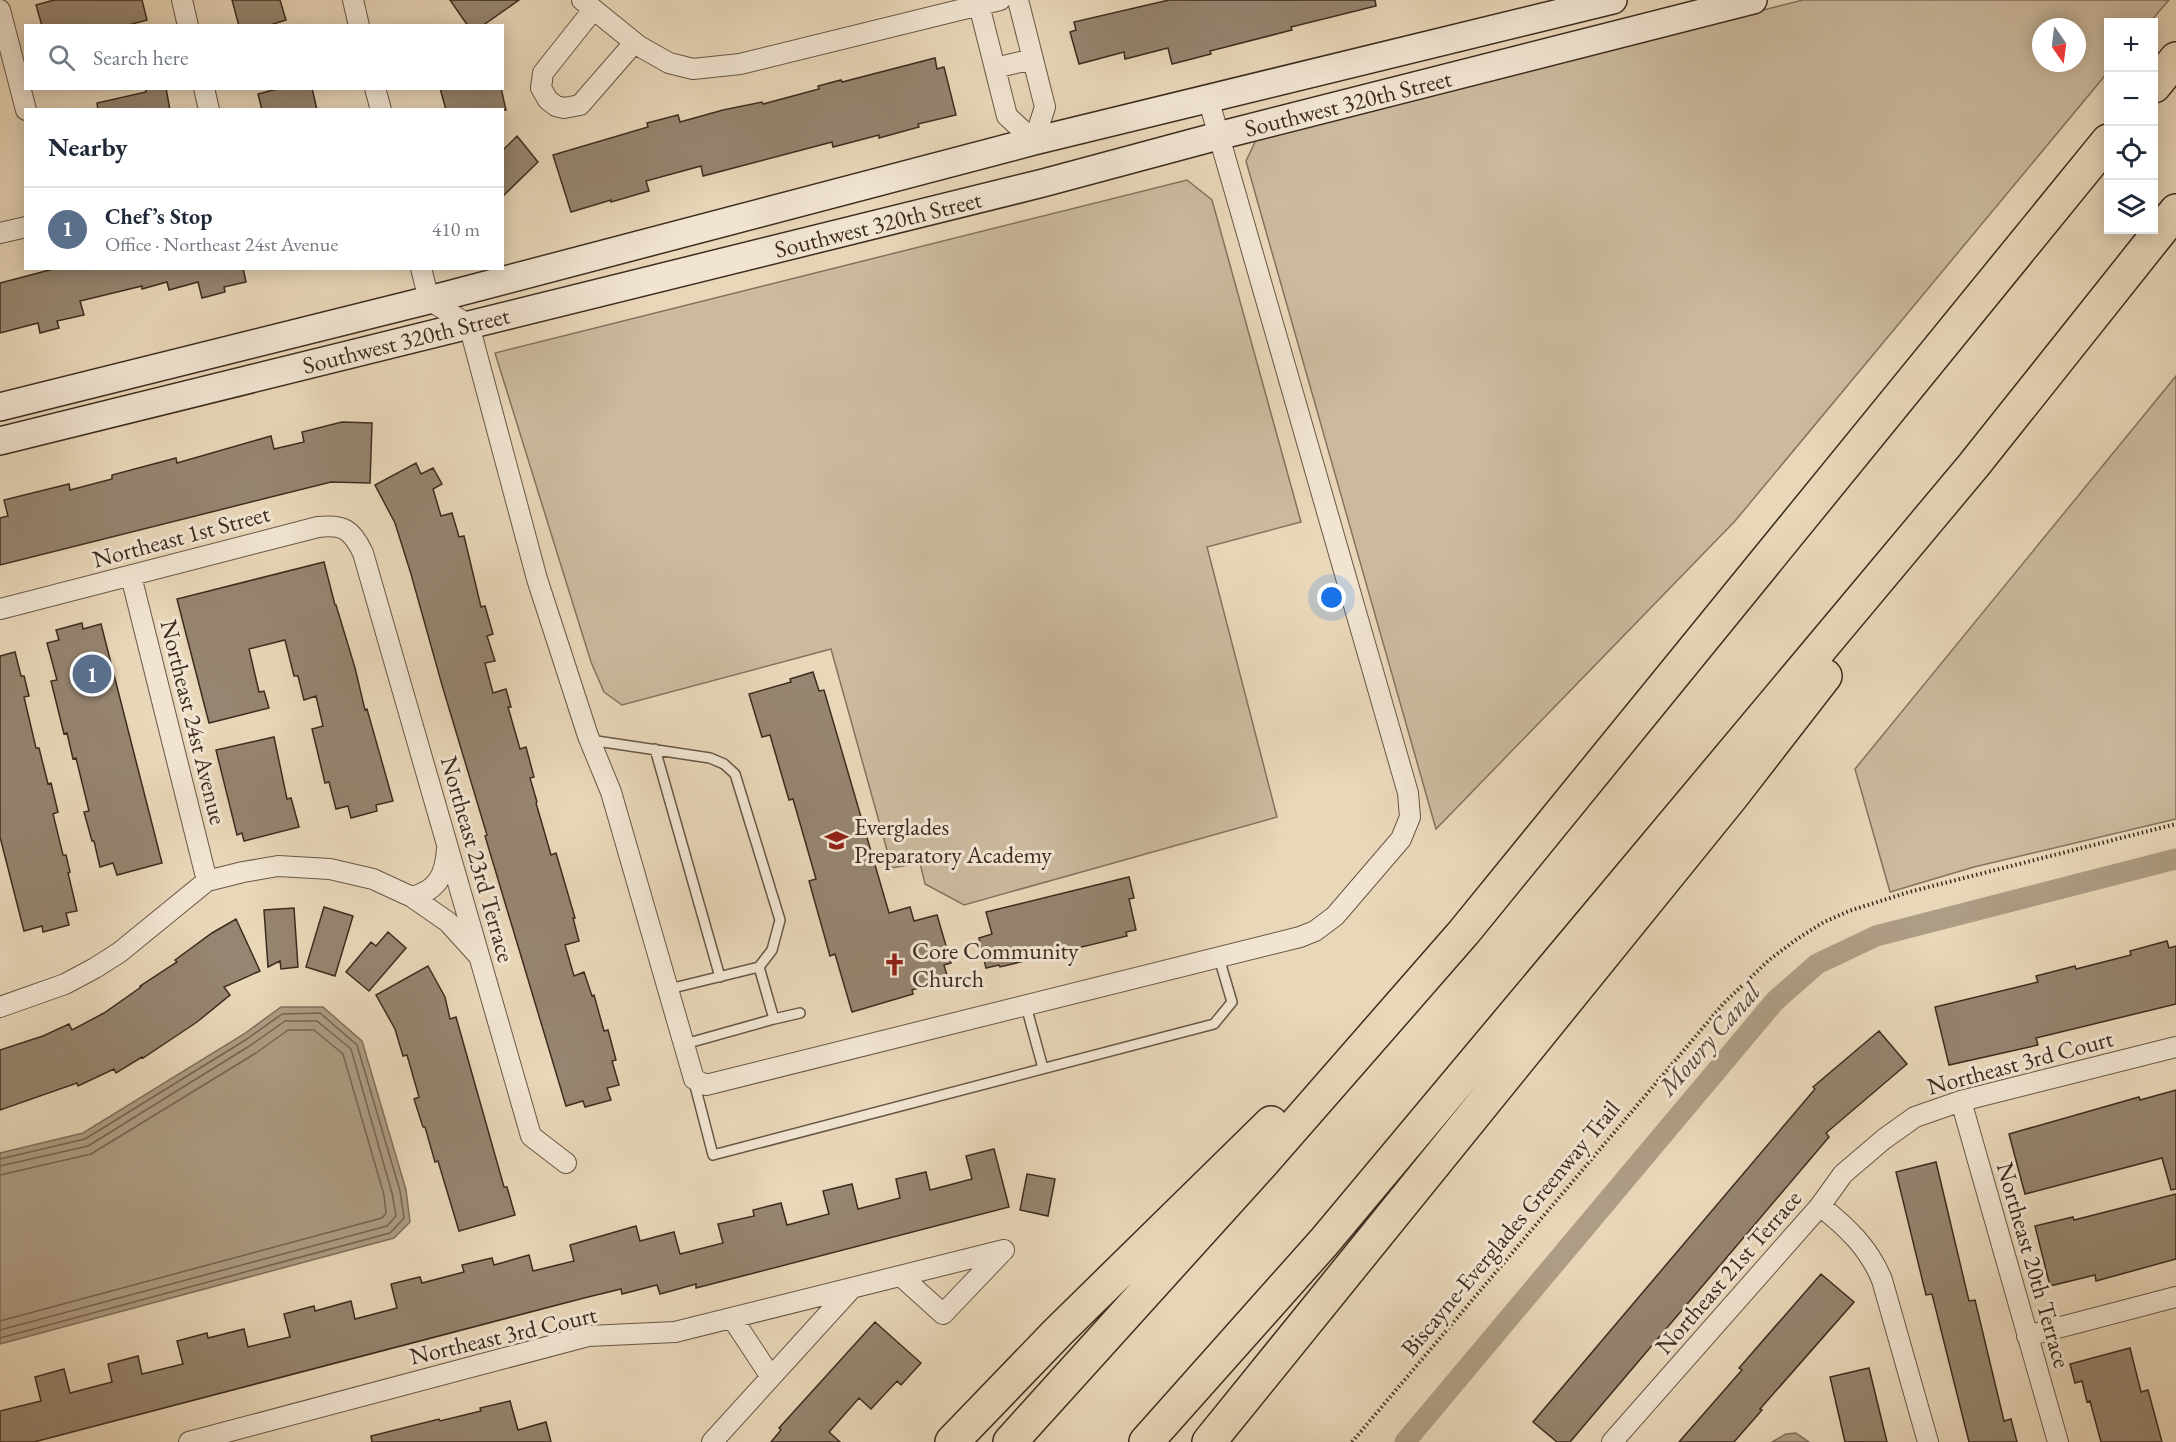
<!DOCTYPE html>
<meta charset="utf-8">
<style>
:root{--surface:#fff;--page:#f6f6f7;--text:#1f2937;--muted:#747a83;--line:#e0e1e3;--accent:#0b8043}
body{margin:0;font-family:"EB Garamond",serif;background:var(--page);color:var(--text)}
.controls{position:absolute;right:18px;top:18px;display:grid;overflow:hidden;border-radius:0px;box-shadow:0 3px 15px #0003}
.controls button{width:54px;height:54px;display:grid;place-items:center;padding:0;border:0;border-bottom:2px solid var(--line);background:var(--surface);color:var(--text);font:30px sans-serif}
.compass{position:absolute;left:2032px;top:18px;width:54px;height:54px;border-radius:50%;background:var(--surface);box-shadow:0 3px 15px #0003;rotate:166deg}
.you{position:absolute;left:1332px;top:598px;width:21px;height:21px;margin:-15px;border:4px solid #fff;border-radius:50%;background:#1a73e8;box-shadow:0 0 0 9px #1a73e833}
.badge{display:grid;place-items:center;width:39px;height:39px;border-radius:50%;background:var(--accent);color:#fff;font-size:20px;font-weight:700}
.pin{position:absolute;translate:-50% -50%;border:3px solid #fff;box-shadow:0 2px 6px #0006}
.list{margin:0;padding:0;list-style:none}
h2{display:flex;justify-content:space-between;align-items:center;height:78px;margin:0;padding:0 24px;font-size:26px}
h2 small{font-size:20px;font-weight:400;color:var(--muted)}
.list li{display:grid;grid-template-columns:39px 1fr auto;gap:18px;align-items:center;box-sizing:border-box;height:84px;padding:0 24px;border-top:2px solid var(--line)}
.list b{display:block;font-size:22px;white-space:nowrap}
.list p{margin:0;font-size:20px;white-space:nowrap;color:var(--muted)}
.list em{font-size:20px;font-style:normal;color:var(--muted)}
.icon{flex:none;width:33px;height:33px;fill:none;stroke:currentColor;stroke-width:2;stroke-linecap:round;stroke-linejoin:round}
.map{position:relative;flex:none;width:2176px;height:1442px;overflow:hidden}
.search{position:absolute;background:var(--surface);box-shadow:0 3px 15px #0003;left:24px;top:24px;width:480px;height:66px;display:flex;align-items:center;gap:15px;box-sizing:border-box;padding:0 21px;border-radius:0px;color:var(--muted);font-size:22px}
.panel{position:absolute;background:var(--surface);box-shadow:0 3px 15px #0003;left:24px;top:108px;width:480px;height:162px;border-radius:0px}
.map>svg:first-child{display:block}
.green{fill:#ccba9f;stroke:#847360;stroke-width:1.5;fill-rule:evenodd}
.water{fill:#ae9d85;stroke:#80705d;stroke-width:1.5}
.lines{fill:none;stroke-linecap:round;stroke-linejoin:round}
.shore{stroke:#756452;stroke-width:1.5}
.canal{stroke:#ae9d85;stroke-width:21}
.building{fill:#968570;stroke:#3c2c20;stroke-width:1.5}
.lane-casing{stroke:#675746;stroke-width:12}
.street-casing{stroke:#675746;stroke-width:22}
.secondary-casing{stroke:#3c2c20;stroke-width:30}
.highway-casing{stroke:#3c2c20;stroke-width:36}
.path{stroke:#3c2c20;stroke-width:4;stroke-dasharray:1.5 3;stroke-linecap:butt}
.lane{stroke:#f1e5d2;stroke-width:9}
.street{stroke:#f1e5d2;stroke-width:20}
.secondary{stroke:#f1e5d2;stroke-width:27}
.highway{stroke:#e9d7b9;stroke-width:33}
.labels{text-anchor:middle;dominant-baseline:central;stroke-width:6;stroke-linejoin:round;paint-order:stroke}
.street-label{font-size:24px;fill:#3c2c20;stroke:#f1e5d2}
.poi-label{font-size:24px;fill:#3c2c20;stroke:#f1e5d2;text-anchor:start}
.water-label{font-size:26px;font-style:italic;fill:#584839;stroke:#f1e5d2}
</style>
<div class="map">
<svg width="2176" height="1442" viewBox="0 0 2176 1442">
<rect width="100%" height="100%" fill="#e9d7b9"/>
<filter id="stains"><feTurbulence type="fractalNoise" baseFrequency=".00333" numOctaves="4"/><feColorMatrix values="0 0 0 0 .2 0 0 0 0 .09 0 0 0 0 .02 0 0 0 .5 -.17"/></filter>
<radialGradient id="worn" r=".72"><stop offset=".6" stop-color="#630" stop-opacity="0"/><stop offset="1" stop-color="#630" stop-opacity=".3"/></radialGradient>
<path class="green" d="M 1803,0 L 2169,0 L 2150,22 L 2108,22 L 2108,72 L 1735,521 L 1436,829 L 1246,161 L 1257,138 ZM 2041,27 L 2077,27 L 2077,63 L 2041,63 Z
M 1187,180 L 1212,200 L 1301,522 L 1207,547 L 1277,817 L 964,905 L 925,884 L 920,863 L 892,868 L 831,649 L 622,705 L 604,692 L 591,662 L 495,353 Z
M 2176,376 L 2176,819 L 1974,867 L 1890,892 L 1855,769 Z"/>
<path class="water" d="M 281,1007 L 323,1007 L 362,1041 L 406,1190 L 410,1222 L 394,1238 L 0,1344 L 0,1153 L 83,1133 L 244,1034 Z
M 1796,1433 L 1809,1442 L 1772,1442 L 1786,1434 Z"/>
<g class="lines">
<path class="shore" d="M 0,1159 L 85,1139 L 247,1039 L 282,1014 L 320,1013 L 357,1045 L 400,1191 L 404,1218 L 390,1233 L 0,1338
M 0,1166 L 88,1146 L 251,1045 L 285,1021 L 317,1021 L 351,1049 L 392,1193 L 396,1216 L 387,1226 L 0,1330
M 0,1175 L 91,1154 L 256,1053 L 288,1030 L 314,1030 L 343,1054 L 384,1195 L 386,1213 L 382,1218 L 0,1321"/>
<path class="canal" d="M 1405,1442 L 1775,1001 L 1817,964 L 1876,936 L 2176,859"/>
</g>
<path class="building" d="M 54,0 L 142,0 L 147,20 L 125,26 L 42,26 L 36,5 Z
M 232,0 L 280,0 L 286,20 L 267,26 L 239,26 Z
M 450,0 L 519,0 L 482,26 L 468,26 Z
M 1169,0 L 1375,0 L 1376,6 L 1291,27 L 1292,30 L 1210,51 L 1211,54 L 1172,64 L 1168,48 L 1125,59 L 1124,52 L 1079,64 L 1070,32 L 1076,30 L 1074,22 Z
M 935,58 L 937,69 L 944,67 L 956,115 L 918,124 L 919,127 L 879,138 L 879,135 L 833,147 L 832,142 L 703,176 L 701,166 L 646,181 L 649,191 L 611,202 L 611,200 L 571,212 L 553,155 L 648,127 L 647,123 L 678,115 L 680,122 L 723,110 L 762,102 L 763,104 L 819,89 L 818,86 L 841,80 L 842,82 Z
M 146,88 L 166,88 L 170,110 L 98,110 L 97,103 L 146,92 Z
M 281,88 L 312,88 L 317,110 L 262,110 L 258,94 Z
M 440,88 L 501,88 L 506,110 L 446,110 Z
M 517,136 L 538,162 L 502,197 L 502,151 Z
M 57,268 L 243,268 L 246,282 L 224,287 L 225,292 L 202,298 L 198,282 L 169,290 L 167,282 L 142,289 L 142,286 L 80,301 L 84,315 L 57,321 L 59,328 L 40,333 L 38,323 L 0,333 L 0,283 Z
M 342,422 L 372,423 L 370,483 L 331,482 L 0,565 L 0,518 L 8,516 L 4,500 L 69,484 L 70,490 L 112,479 L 112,475 L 146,466 L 176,458 L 177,463 L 271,436 L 274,449 L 304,442 L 302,432 Z
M 416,463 L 421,474 L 433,468 L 442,484 L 433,489 L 441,516 L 452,513 L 459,537 L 464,536 L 481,607 L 485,606 L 493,634 L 487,636 L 495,661 L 485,663 L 493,693 L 506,689 L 511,707 L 508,707 L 520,749 L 526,747 L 534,777 L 530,778 L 537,802 L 536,803 L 551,855 L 556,853 L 575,918 L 573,918 L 579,941 L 565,945 L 574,976 L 584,972 L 592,996 L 594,995 L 604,1031 L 608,1030 L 616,1060 L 612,1061 L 619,1085 L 607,1088 L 611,1100 L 585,1107 L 583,1101 L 566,1106 L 485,836 L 487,835 L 442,685 L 411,574 L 395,523 L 375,485 Z
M 324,562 L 335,605 L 336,605 L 355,668 L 365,710 L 367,709 L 393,801 L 376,805 L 377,811 L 351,818 L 348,806 L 336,809 L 329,782 L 325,783 L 312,729 L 323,726 L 316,696 L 304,700 L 298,676 L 294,676 L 285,640 L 249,649 L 259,692 L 264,691 L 269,708 L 209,723 L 177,599 Z
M 82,623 L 83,629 L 101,624 L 162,863 L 117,875 L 113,863 L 100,867 L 94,841 L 92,841 L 84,812 L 89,811 L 76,758 L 73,759 L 67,733 L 64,734 L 51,681 L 57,680 L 47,643 L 59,640 L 56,630 Z
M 15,652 L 21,676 L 24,676 L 29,696 L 24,697 L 36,748 L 39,748 L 48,784 L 51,783 L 58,812 L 53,814 L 63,855 L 66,855 L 70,872 L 68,873 L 77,911 L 66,913 L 69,925 L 43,932 L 42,926 L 24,931 L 0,837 L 0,656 Z
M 813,672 L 819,691 L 824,690 L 889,913 L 910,907 L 914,921 L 937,915 L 951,963 L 944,965 L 948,979 L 912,990 L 913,994 L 852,1012 L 835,954 L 830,956 L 809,881 L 816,879 L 793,799 L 789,800 L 770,735 L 762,737 L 749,694 L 791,682 L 790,679 Z
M 274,737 L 287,799 L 291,798 L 299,827 L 244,841 L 242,833 L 237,835 L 216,750 Z
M 1129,877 L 1134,898 L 1129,899 L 1136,930 L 1126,932 L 1127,936 L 1000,967 L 999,965 L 986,968 L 979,938 L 992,934 L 986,912 Z
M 324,907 L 353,916 L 335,976 L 306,967 Z
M 294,908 L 298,967 L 281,969 L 280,961 L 268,967 L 264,910 Z
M 236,919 L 260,971 L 224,987 L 230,995 L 197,1022 L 143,1058 L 142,1057 L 116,1073 L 114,1069 L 78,1086 L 77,1083 L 0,1110 L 0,1050 L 43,1036 L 69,1024 L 72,1030 L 104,1013 L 141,987 L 140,986 L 177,962 L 175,960 L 212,933 Z
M 388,932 L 406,948 L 369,991 L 346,972 L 371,942 L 376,946 Z
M 2167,941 L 2169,948 L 2176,946 L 2176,1004 L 2036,1038 L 2038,1045 L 1949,1065 L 1935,1007 L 2038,982 L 2036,976 L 2075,966 L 2076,969 L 2131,955 L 2130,951 Z
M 428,966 L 445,997 L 450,1019 L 456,1017 L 504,1187 L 507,1187 L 515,1215 L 459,1231 L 438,1161 L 435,1162 L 425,1127 L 423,1127 L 414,1099 L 419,1097 L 407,1055 L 403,1056 L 395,1029 L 376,995 Z
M 1879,1031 L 1907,1064 L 1826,1133 L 1829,1137 L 1570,1442 L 1557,1442 L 1533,1422 L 1815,1089 L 1813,1087 Z
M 2176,1090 L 2176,1189 L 2171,1190 L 2162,1158 L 2025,1194 L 2009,1134 L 2139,1097 L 2140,1100 Z
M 994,1149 L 1009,1207 L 696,1288 L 696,1284 L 660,1294 L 657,1285 L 622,1294 L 621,1289 L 584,1298 L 34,1442 L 0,1442 L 0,1411 L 41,1401 L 35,1377 L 64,1369 L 70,1393 L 112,1382 L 108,1364 L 138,1356 L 142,1374 L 183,1364 L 177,1341 L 207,1333 L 208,1338 L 244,1329 L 248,1347 L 290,1337 L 284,1314 L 314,1306 L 315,1311 L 351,1301 L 355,1319 L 397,1308 L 391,1284 L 420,1277 L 422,1283 L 464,1272 L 462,1265 L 492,1258 L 494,1265 L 529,1255 L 533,1271 L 574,1261 L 570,1245 L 636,1226 L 640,1241 L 674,1232 L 680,1254 L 723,1243 L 718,1224 L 754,1216 L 753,1210 L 781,1203 L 787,1225 L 829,1214 L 823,1191 L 852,1184 L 858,1209 L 900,1198 L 896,1179 L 926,1172 L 930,1190 L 972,1179 L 966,1156 Z
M 1936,1162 L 1969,1301 L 1975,1300 L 2004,1421 L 2011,1419 L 2017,1442 L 1969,1442 L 1932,1294 L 1926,1295 L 1896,1172 Z
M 1027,1174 L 1055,1179 L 1048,1216 L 1020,1210 Z
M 2176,1194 L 2176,1259 L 2096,1281 L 2095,1275 L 2050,1286 L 2035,1226 L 2073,1217 L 2074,1220 Z
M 1821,1274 L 1854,1302 L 1760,1409 L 1762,1410 L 1734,1442 L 1679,1442 L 1742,1370 L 1739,1368 Z
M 875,1322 L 921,1363 L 901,1385 L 897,1381 L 871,1409 L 859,1398 L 829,1432 L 840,1442 L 771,1442 L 781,1430 L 779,1428 Z
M 2130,1348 L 2141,1392 L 2148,1390 L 2162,1442 L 2101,1442 L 2090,1401 L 2087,1402 L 2082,1381 L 2075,1383 L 2070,1364 Z
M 1869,1368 L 1887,1442 L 1845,1442 L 1830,1377 Z
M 510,1401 L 518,1430 L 546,1422 L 551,1442 L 372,1442 L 371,1436 L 439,1419 L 440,1421 L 481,1411 L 480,1408 Z"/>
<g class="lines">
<defs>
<path id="lane" d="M 590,740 L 710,758 L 724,764 L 735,774 L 780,920 L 772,950 L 759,967 L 774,1019 L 685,1044
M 655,749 L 720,977
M 669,989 L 759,967
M 1026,1006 L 1043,1068
M 774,1019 L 800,1013
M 694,1082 L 713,1155 L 1214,1024 L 1232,1002 L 1219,958"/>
<path id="street" d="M 182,0 L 188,26
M 353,0 L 359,26
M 582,0 L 639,46 L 669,63 L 693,69 L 740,64 L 1000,0
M 979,5 L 1007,116 L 1034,141 L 1045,107 L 1018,0
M 0,10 L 26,110
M 593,10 L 543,73 L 541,88 L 548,100 L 556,106 L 564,108 L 580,105 L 634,43
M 995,68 L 1033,59
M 204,88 L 209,110
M 375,88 L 381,110
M 0,233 L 26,227
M 421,268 L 429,300 L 469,325 L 537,579 L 588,736 L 611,792 L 694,1079 L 706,1085 L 1300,937 L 1315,931 L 1335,916 L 1401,839 L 1410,817 L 1408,793 L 1208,98
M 131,576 L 207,881
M 0,609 L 318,527 C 344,524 352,530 363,553 L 531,1136 L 566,1163
M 412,897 C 438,890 445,875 447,849
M 0,1007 L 65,984 L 95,968 L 120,952 L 207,881 L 243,872 L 278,866 L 330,869 L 373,879 L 412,897 L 448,922 L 477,954
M 1961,1101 L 2058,1442
M 1820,1206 C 1847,1227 1869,1248 1882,1280 L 1928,1442
M 901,1276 L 943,1314 L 1004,1250
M 732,1318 L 771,1377
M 2027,1336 L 2176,1297
M 189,1442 L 588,1336 L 675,1332 L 1004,1250
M 712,1442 L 852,1288
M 1612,1442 L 1820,1206 L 1843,1174 L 1884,1139 L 1915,1117 L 1961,1101 L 2176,1047"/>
<path id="secondary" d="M 0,407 L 429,300 L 1034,141 L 1613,0
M 0,441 L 1043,183 L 1218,136 L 1753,0"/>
<path id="highway" d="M 2154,86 L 2176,59
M 952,1442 L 1058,1332 L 1271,1123
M 1010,1442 L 1264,1161 L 1464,932 L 2108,141
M 1146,1442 L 1324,1242 L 1973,466 L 2176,211
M 1209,1442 L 1732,796 L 1825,676"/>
</defs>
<use href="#lane" class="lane-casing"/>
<use href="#street" class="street-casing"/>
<use href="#secondary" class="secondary-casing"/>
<use href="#highway" class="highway-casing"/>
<path class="path" d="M 1352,1442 L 1723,1004 L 1769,960 L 1797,939 L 1824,922 L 1849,911 L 1909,892 L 2176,824"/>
<use href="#lane" class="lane"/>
<use href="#street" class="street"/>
<use href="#secondary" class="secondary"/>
<use href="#highway" class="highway"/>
</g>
<defs>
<symbol id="school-bare" viewBox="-9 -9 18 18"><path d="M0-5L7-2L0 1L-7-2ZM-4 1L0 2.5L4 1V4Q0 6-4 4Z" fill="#8f2418" stroke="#f1e5d2" stroke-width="2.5" paint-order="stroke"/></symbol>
<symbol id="church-bare" viewBox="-9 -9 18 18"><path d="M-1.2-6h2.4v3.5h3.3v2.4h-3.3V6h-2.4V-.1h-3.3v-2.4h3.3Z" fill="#8f2418" stroke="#f1e5d2" stroke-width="2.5" paint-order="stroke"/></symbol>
</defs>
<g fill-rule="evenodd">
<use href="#school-bare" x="820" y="824" width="33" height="33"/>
<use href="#church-bare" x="878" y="948" width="33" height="33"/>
</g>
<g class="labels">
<g class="street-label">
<text transform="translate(1348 103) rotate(-14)">Southwest 320th Street</text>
<text transform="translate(878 224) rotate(-14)">Southwest 320th Street</text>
<text transform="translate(406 340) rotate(-14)">Southwest 320th Street</text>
<text transform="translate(181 536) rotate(-15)">Northeast 1st Street</text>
<text transform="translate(194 722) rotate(76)">Northeast 24st Avenue</text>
<text transform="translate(478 859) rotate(74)">Northeast 23rd Terrace</text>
<text transform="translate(2020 1062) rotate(-15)">Northeast 3rd Court</text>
<text transform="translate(1510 1228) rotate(-50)">Biscayne-Everglades Greenway Trail</text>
<text transform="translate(2034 1265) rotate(74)">Northeast 20th Terrace</text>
<text transform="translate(1728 1272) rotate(-49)">Northeast 21st Terrace</text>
<text transform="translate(503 1335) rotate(-13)">Northeast 3rd Court</text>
</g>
<g class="poi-label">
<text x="854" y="826">Everglades<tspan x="854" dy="28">Preparatory Academy</tspan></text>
<text x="912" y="950">Core Community<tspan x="912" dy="28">Church</tspan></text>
</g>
<g class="water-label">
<text transform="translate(1709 1039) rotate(-49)">Mowry Canal</text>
</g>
</g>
<rect width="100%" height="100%" filter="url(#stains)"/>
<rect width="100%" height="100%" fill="url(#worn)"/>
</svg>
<div class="controls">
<button>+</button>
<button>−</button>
<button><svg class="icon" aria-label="locate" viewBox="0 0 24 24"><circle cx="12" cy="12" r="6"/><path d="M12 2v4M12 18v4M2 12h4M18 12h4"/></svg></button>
<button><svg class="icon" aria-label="layers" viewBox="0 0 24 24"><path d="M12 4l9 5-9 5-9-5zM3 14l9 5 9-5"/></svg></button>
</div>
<svg class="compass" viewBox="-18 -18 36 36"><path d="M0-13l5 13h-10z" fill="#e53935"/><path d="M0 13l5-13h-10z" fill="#747a83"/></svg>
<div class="you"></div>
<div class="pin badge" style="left:92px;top:674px;background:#5c6f8a">1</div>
<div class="search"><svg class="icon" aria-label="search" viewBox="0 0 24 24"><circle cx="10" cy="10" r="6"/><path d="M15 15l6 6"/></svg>Search here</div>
<section class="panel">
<h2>Nearby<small></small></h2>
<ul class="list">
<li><span class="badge" style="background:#5c6f8a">1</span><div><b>Chef’s Stop</b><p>Office · Northeast 24st Avenue</p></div><em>410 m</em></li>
</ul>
</section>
</div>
